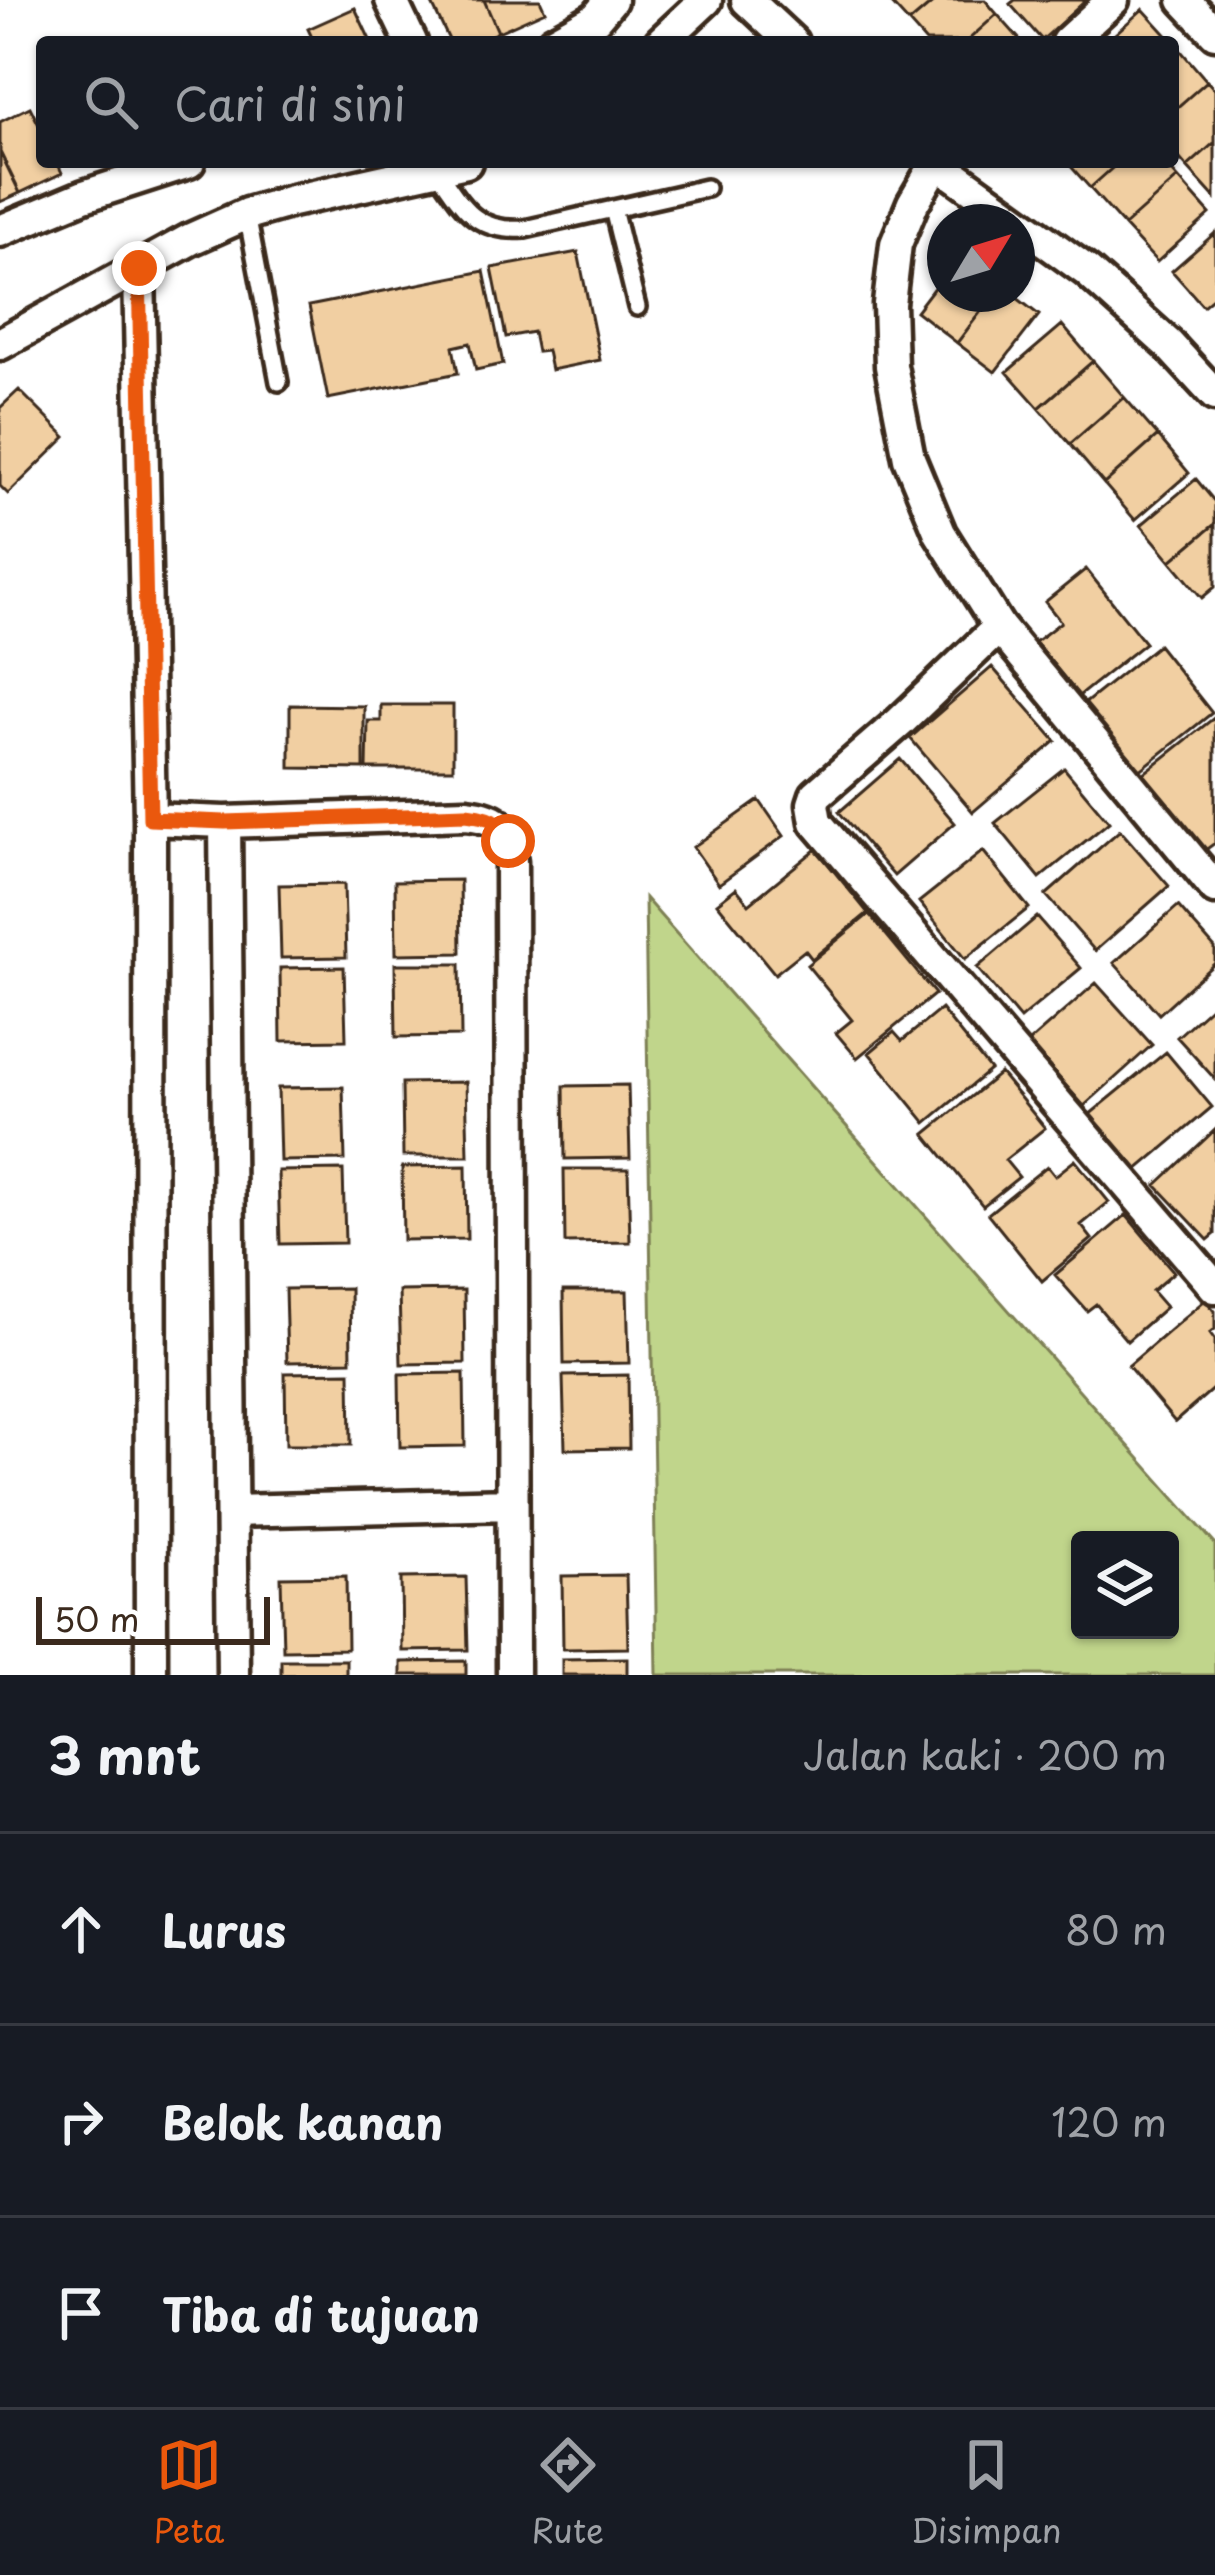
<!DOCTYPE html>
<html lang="id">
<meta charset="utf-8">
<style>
:root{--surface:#171b24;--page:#20242c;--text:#f1f3f6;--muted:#9ea1a6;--line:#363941;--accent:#ea580c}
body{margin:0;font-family:"Playpen Sans",sans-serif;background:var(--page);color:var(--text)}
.controls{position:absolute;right:36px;bottom:36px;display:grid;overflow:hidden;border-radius:12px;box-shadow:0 3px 9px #0004}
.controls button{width:108px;height:108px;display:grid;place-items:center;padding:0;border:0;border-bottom:3px solid var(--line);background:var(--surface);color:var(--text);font:60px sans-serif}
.compass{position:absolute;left:927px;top:204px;width:108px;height:108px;border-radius:50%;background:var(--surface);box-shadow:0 3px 9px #0004;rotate:52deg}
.scale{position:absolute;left:36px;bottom:30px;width:234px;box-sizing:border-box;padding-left:12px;border:6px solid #3b2a1e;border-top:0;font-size:33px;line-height:42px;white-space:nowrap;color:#3b2a1e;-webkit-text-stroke:9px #fff;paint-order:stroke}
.stop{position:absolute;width:36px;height:36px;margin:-27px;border:9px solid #ea580c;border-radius:50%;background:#fff}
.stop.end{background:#ea580c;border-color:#fff;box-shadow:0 3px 12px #0008}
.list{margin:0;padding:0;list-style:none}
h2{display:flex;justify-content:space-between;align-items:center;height:156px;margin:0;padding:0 48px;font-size:51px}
h2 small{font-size:39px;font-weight:400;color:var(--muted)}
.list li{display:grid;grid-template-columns:78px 1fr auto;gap:36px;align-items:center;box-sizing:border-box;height:192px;padding:0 48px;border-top:3px solid var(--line)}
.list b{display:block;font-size:45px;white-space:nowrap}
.list em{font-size:39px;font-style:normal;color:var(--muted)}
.icon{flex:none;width:66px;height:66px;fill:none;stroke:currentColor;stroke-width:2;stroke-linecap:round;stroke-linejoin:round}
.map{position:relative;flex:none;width:1215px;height:1675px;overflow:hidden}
.search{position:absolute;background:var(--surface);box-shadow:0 3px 9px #0004;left:36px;right:36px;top:36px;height:132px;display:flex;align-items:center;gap:30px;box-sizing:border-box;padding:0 42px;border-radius:12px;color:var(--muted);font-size:45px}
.sheet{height:732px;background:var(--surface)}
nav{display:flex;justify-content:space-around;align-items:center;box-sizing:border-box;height:168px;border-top:3px solid var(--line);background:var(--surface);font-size:33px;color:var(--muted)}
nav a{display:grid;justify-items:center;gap:6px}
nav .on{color:var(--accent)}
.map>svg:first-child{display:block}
.green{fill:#c0d58b;stroke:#7e8054;stroke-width:3;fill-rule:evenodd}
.building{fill:#f1cfa2;stroke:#3b2a1e;stroke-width:3}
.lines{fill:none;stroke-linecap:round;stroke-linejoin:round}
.service-casing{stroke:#3b2a1e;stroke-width:24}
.minor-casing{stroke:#3b2a1e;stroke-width:39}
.service{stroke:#fff;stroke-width:15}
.minor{stroke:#fff;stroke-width:30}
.route{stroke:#ea580c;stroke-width:15}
</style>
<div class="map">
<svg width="1215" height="1675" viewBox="0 0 1215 1675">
<rect width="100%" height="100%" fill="#fff"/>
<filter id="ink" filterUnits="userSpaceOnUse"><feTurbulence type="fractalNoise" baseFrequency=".00833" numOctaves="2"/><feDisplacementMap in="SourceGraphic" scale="24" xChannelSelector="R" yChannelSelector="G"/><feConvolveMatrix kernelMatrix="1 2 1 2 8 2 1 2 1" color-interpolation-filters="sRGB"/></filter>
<g filter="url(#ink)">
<path class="green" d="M 645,898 L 1215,1544 L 1215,1675 L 657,1675 ZM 1080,1540 L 1170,1540 L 1170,1630 L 1080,1630 Z"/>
<path class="building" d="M 430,0 L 484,0 L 498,32 L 476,42 L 450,42 Z
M 484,0 L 540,0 L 545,11 L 498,32 Z
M 888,0 L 936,0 L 909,23 Z
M 936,0 L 985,0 L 997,14 L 966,42 L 926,42 L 909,23 Z
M 1015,0 L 1087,0 L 1042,40 L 1010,4 Z
M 355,8 L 371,42 L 314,42 L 308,29 Z
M 1143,9 L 1173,42 L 1106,42 Z
M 997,14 L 1022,42 L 966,42 Z
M 1175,44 L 1207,81 L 1173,111 L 1173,46 Z
M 1207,81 L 1215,90 L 1215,142 L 1187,167 L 1173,151 L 1173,111 Z
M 30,107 L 42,131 L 42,162 L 57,162 L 62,173 L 20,193 L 0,152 L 0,122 Z
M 1215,142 L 1215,198 L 1187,167 Z
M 0,152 L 20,193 L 0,202 Z
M 1067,162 L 1119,162 L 1090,188 Z
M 1119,162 L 1164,162 L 1178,178 L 1124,226 L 1090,188 Z
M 1178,178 L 1210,214 L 1157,262 L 1124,226 Z
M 1215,233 L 1215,296 L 1203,306 L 1172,271 Z
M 578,252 L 600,360 L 551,370 L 547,351 L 537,352 L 533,332 L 506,337 L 492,268 Z
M 484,271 L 503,364 L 476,370 L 470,343 L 453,347 L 458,373 L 328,399 L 309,306 Z
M 945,273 L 945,294 L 994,294 L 957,343 L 916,311 Z
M 994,294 L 1012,294 L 1039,315 L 995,372 L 957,343 Z
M 1062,325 L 1093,361 L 1039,408 L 1007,372 Z
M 1093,361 L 1124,397 L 1070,444 L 1039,408 Z
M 19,390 L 66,437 L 8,494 L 0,486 L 0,408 Z
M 1124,397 L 1158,436 L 1104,484 L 1070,444 Z
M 1158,436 L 1189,473 L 1135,520 L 1104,484 Z
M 1196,479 L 1215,502 L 1215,524 L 1171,561 L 1141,525 Z
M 1215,524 L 1215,587 L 1202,598 L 1171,561 Z
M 1086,569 L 1145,643 L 1079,696 L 1035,642 L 1061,622 L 1045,602 Z
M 1158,645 L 1212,713 L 1138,772 L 1084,704 Z
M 992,667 L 1056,741 L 973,812 L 910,738 Z
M 290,705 L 364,706 L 364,769 L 290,768 Z
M 381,705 L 453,705 L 453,769 L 367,769 L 368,721 L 381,721 Z
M 1215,717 L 1215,843 L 1204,851 L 1143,774 Z
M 900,759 L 955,823 L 894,876 L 839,812 Z
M 1064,768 L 1109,822 L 1040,878 L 995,823 Z
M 759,800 L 784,836 L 719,884 L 693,847 Z
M 1120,830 L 1169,886 L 1095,951 L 1046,895 Z
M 816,849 L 868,913 L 812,959 L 805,950 L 775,974 L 717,903 L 736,888 L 749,904 Z
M 983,851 L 1029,908 L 965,959 L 919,902 Z
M 460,880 L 461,953 L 396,954 L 395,881 Z
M 344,884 L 346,957 L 281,958 L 279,885 Z
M 1178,906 L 1215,948 L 1215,963 L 1159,1014 L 1114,963 Z
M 869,914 L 935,994 L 857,1058 L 836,1033 L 852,1020 L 807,965 Z
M 1037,917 L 1081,968 L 1020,1019 L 977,968 Z
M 395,964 L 460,964 L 461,1036 L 396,1037 Z
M 344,967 L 346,1040 L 281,1041 L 280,968 Z
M 1096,983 L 1152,1045 L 1084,1106 L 1028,1043 Z
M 1215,1003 L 1215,1079 L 1177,1037 Z
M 941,1009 L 990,1070 L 926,1123 L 869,1053 L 894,1032 L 902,1041 Z
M 1166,1052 L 1212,1107 L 1136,1171 L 1089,1115 Z
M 1000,1073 L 1045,1128 L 1005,1160 L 1019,1177 L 983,1206 L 925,1134 Z
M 466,1082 L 468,1156 L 403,1156 L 402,1083 Z
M 628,1085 L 630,1158 L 565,1159 L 564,1086 Z
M 343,1087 L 345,1160 L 280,1161 L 278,1088 Z
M 1215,1130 L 1215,1234 L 1208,1240 L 1156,1185 Z
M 1075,1160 L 1109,1202 L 1081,1225 L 1092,1239 L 1042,1281 L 988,1214 L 1047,1166 L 1055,1176 Z
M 466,1166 L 467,1239 L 403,1240 L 402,1167 Z
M 564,1169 L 628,1169 L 630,1242 L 565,1243 Z
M 343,1170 L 345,1243 L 280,1244 L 278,1171 Z
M 1126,1215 L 1174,1272 L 1152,1291 L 1166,1307 L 1127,1341 L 1096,1304 L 1087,1311 L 1055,1275 Z
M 350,1288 L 351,1361 L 287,1362 L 285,1289 Z
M 464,1290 L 465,1363 L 401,1364 L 399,1291 Z
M 563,1291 L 627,1291 L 629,1363 L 564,1364 Z
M 1205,1300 L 1215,1311 L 1215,1329 L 1210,1333 L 1215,1340 L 1215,1387 L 1175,1422 L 1128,1366 Z
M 350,1372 L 351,1445 L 286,1445 L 285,1373 Z
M 464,1373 L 465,1446 L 400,1447 L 399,1374 Z
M 628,1375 L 629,1448 L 565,1449 L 563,1376 Z
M 626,1575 L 628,1648 L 563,1649 L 562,1576 Z
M 346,1576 L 347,1649 L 283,1650 L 281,1577 Z
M 466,1577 L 468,1650 L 402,1651 L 401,1578 Z
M 627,1658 L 627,1675 L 562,1675 L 562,1659 Z
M 281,1660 L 346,1660 L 346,1675 L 281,1675 Z
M 466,1661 L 466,1675 L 401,1675 L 401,1662 Z"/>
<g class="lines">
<defs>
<path id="service" d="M 437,170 C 463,207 475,233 525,229 L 706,188
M 613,209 L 637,307
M 247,214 L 279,382"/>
<path id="minor" d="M 391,0 L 411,42
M 747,0 L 792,42
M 1184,0 L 1215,33
M 553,42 L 596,18 L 611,0
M 661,42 L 706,0
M 1067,42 L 1113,0
M 936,162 L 1087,271 L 1168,344 L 1215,395
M 937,162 L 913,203 L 896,244 L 889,304 L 891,366 L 909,458 L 940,533 L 999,627 L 1215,888
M 0,231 L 84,196 L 189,162
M 139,268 L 150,819 L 151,1675
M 0,344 L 191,239 L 247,214 L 292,201 L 466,162
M 999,627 L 900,722 L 816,795 L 813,804 L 816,822 L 1215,1287
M 150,819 L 225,822 L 466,814 C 502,818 506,827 511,862 L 513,1675
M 225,822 L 233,1675
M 233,1511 L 511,1504"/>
</defs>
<use href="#service" class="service-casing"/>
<use href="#minor" class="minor-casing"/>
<use href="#service" class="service"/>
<use href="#minor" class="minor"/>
</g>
</g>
<g class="lines" filter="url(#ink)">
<path class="route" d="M 139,268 L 150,819 L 225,822 L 466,814 C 491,817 498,818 508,841"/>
</g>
</svg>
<div class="controls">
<button><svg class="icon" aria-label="layers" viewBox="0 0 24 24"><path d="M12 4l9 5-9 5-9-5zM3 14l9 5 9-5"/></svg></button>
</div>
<svg class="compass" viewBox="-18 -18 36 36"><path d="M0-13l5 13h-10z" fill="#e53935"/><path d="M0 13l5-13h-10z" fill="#9ea1a6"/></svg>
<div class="scale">50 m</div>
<div class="stop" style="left:508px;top:841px"></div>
<div class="stop end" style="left:139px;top:268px"></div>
<div class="search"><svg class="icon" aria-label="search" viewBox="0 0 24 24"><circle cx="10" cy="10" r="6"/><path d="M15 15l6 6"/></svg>Cari di sini</div>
</div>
<section class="sheet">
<h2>3 mnt<small>Jalan kaki · 200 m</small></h2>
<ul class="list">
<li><svg class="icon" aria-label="ahead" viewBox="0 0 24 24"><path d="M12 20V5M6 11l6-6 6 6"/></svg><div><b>Lurus</b></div><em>80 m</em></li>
<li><svg class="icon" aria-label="right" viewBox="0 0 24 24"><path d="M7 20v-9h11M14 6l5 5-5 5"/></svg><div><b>Belok kanan</b></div><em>120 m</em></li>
<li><svg class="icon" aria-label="arrive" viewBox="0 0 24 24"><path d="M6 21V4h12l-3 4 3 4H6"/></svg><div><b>Tiba di tujuan</b></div></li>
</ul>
</section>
<nav>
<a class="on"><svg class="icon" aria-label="map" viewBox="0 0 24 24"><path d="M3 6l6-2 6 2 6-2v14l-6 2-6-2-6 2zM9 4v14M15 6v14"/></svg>Peta</a>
<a><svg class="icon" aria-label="directions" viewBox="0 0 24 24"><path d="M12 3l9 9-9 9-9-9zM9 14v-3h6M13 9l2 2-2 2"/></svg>Rute</a>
<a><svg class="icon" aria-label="saved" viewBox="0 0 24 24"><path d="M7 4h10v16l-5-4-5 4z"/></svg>Disimpan</a>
</nav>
